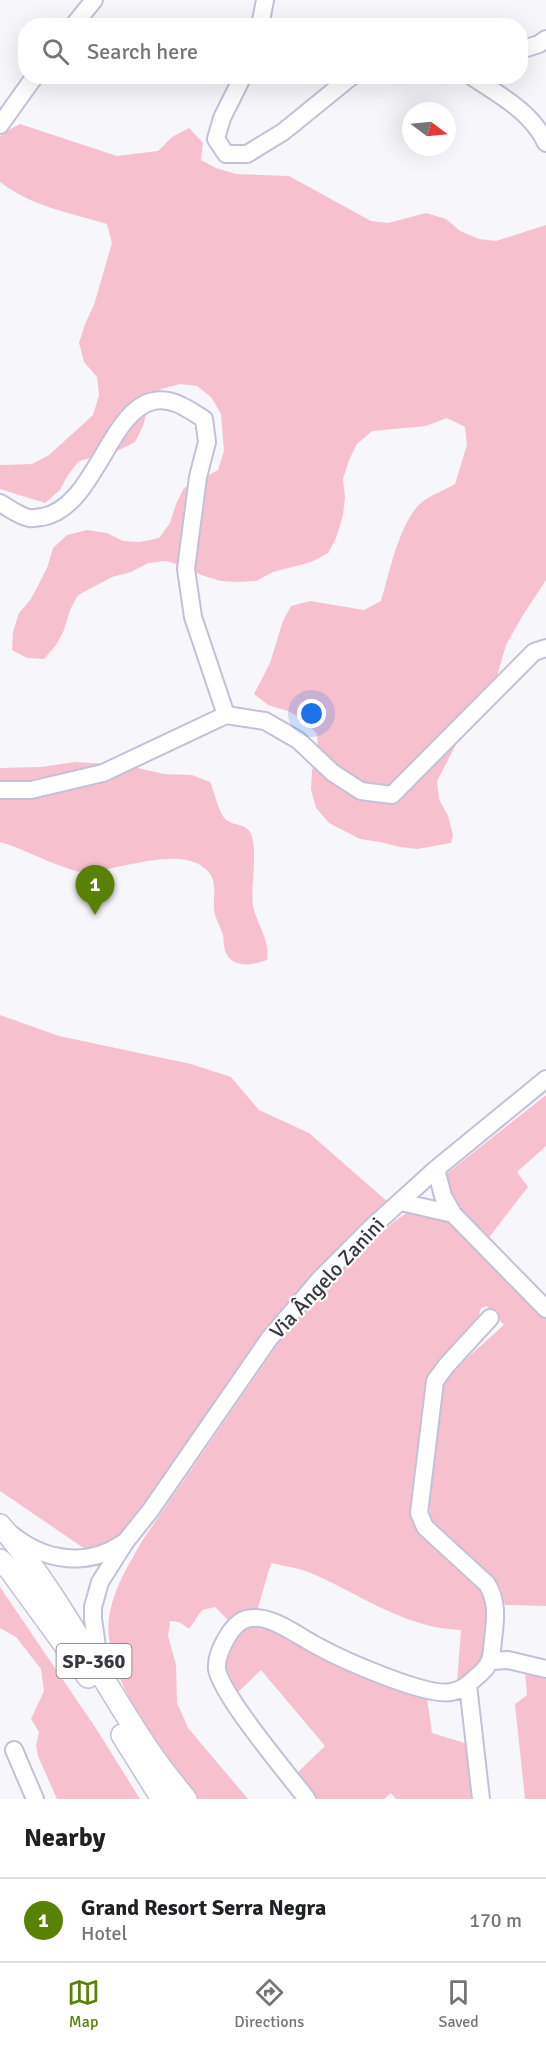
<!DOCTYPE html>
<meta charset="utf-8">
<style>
:root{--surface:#fff;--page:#f2f2f2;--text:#202124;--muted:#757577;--line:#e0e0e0;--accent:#598104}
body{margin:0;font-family:Signika,sans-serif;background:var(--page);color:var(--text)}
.compass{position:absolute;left:402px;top:102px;width:54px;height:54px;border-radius:50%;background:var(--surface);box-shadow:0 6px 24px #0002;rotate:106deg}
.you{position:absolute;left:312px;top:714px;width:21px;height:21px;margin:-15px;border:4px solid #fff;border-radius:50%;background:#1a73e8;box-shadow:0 0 0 9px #1a73e833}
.badge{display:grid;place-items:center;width:39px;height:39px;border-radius:50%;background:var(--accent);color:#fff;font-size:20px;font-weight:700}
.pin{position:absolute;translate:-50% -50px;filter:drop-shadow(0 2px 3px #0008)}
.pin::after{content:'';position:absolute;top:32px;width:21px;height:18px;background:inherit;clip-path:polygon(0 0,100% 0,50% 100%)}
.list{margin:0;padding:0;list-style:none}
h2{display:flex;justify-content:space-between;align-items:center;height:78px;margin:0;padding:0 24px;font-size:26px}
h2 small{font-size:20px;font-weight:400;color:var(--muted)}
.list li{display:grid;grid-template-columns:39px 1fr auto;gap:18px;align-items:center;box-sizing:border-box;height:84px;padding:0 24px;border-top:2px solid var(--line)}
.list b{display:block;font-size:22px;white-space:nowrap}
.list p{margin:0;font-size:20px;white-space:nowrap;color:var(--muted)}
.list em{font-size:20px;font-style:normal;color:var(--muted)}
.icon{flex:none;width:33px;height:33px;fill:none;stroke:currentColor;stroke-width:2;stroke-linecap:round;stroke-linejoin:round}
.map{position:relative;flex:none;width:546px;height:1799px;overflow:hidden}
.search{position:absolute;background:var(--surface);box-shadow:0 6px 24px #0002;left:18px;right:18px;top:18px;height:66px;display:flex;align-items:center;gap:15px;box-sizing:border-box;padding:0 21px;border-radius:24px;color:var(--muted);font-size:22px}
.sheet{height:162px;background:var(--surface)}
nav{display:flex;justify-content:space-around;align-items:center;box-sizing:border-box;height:84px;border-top:2px solid var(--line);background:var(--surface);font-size:16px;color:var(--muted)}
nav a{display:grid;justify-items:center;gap:3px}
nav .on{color:var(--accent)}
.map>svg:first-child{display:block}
.green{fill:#f7c0cf}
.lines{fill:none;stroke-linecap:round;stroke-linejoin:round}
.minor-casing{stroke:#c4c0d8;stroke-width:20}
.major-casing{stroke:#c4c0d8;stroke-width:24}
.minor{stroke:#fff;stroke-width:16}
.major{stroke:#fff;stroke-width:21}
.labels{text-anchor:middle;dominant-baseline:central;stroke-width:4.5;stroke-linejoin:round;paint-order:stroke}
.shield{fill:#fff;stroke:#747279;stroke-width:1.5}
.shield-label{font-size:20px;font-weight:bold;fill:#383640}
.street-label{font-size:21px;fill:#383640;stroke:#fff}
</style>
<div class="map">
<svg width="546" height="1799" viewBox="0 0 546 1799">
<rect width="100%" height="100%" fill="#f7f6fb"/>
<path class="green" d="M 20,124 L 117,156 L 158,151 L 172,137 L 189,128 L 203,143 L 201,160 L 216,168 L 236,174 L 289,176 L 371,221 L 388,223 L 426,213 L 446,219 L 460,231 L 479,239 L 496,241 L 546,225 L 546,580 L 523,615 L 506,645 L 489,704 L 463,731 L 437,781 L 439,799 L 448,816 L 453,835 L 451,843 L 417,849 L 400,847 L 380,842 L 360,839 L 329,823 L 316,808 L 311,789 L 312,771 L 318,752 L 317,734 L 303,719 L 288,711 L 268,705 L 254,694 L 270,663 L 283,621 L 291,606 L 310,601 L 364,610 L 381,601 C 389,574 400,520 422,502 C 431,495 445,490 455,484 L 467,445 L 465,427 L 447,418 L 426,426 L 372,431 L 357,444 L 349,460 L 343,479 L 345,497 L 343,515 L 336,538 L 328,553 L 311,562 L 273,572 L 256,581 L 238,582 L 221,581 L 201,575 L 186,567 L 166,561 L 148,563 L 131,572 L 112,577 L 78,595 L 70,610 L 64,630 L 56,645 L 44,659 L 27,658 L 12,650 L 13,632 L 19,613 L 31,599 L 47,568 L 53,548 L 67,535 L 87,530 L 107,533 L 123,541 L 140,542 L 159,538 L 170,523 L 176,504 L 184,488 L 218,470 L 224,451 L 221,414 L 211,397 L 197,386 L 180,384 L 161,389 L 149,404 L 143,426 L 135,442 L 117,451 L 79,461 L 68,475 L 60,490 L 45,503 L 0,489 L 0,465 L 32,464 L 49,455 L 93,415 L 99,395 L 97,377 L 84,362 L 79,343 L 85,324 L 94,305 L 112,243 L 107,224 C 70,213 31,206 0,182 L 0,137 L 3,133 Z
M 75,762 L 125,765 L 164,774 L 192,775 L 210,782 C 215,793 218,812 226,820 C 234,826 244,823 250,832 C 259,849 250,887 253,906 C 257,925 270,939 267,960 C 254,965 234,969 226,953 C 223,947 224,940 223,935 C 220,925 215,919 214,909 C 213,893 219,878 203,867 C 174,846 117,872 82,872 C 76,872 70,869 64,867 C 42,860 22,848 0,842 L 0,768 L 41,767 Z
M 0,1015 L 59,1036 L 191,1064 L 231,1077 L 259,1110 L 309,1133 L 389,1203 L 325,1262 L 292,1297 L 143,1511 C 127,1529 114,1545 91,1553 L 0,1491 Z
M 546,1095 L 546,1146 L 517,1172 L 528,1187 L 487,1240 L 457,1208 L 446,1192 L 445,1175 Z
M 408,1212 L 437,1215 L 451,1219 L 546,1318 L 546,1606 L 505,1605 L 501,1589 L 431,1520 L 429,1505 L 443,1386 L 450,1373 L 504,1325 L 487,1306 L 481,1308 L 478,1318 L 438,1361 L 429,1373 L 425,1387 L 411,1497 L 411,1515 L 416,1529 L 486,1594 L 488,1601 L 482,1659 L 479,1664 L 457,1682 L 461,1630 C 404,1628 362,1595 311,1573 C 299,1568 284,1566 271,1563 L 257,1611 L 230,1622 L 215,1607 L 202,1610 L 189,1629 L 179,1622 L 170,1621 L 168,1636 L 176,1665 L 177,1703 L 188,1728 L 248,1799 L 197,1799 C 164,1752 97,1673 110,1612 C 115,1586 129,1564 142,1541 L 295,1319 L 327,1282 L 395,1221 Z
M 0,1587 L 97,1730 L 140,1799 L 57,1799 L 38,1756 L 36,1746 L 39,1732 L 31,1719 L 44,1691 L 41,1669 L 16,1637 L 0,1628 Z
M 264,1623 L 330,1660 L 380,1684 L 427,1698 L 432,1733 L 468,1744 L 472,1799 L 396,1799 L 391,1793 L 384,1799 L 317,1799 L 296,1774 L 325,1746 L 261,1670 L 236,1694 L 222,1667 L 225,1649 L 243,1624 Z
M 525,1670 L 546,1678 L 546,1799 L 525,1799 L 515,1704 L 527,1695 Z"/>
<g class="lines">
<defs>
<path id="minor" d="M 73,26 L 94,0
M 260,26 L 265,0
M 520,50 L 539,44 L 546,39
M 243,76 L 222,118 L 216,139 L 226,154 L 247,154 L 283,132 L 352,76
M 471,76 C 499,95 531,111 546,143
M 0,125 L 35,76
M 0,503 C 9,508 19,516 29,518 C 33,519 38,517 42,517 C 95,508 109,409 154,401 C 173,397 189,410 204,419 L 207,442 L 198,477 L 186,569 L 193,617 L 226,715
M 0,790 L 31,790 L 103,773 L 226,715 L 265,721 L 298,740 L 333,773 L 361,791 L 392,795 L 534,652 L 546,648
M 436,1169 L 443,1196 L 453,1214 L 546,1309
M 401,1202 L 453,1214
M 11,1534 C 44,1561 87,1568 123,1543
M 491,1661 L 508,1660 L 546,1669
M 100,1667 L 93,1619 L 93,1607 L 100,1582 L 126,1541 L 150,1511 L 269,1339 L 320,1279 L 371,1228 L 436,1169 L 546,1079
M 468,1685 L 481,1799
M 14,1750 L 35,1799
M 307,1799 C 288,1774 221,1695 217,1669 C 216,1658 221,1648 226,1639 C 232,1628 240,1618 253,1618 C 273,1616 301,1638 319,1647 C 343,1660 426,1697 451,1692 C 459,1691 468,1685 474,1679 C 485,1670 491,1664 492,1650 C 494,1626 500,1605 487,1584 L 425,1527 L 419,1513 L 435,1381 L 446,1366 L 490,1318"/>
<path id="major" d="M 0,1525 C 60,1595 100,1679 152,1755 C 162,1770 174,1784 186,1799
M 0,1560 L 10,1570 L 88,1677
M 122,1735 L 162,1799"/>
</defs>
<use href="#minor" class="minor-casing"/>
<use href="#major" class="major-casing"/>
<use href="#minor" class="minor"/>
<use href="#major" class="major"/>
</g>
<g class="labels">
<rect class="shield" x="56.5" y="1644" width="75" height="34" rx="4.5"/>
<g class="shield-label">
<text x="94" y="1661">SP-360</text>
</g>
<g class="street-label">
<text transform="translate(327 1278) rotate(-47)">Via Ângelo Zanini</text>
</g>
</g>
</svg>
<svg class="compass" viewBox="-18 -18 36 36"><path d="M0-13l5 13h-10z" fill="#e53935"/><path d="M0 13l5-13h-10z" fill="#757577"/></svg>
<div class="you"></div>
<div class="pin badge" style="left:95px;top:915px">1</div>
<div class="search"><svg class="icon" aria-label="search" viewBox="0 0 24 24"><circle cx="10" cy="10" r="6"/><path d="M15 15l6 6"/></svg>Search here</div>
</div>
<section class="sheet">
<h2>Nearby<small></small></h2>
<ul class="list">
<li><span class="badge">1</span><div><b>Grand Resort Serra Negra</b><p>Hotel</p></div><em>170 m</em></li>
</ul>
</section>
<nav>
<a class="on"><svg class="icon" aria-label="map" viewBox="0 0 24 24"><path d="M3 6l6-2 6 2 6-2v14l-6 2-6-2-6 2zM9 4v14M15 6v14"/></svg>Map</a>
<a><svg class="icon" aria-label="directions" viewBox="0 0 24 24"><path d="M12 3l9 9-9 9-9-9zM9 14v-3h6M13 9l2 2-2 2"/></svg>Directions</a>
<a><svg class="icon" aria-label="saved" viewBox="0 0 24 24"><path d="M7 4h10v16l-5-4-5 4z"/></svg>Saved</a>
</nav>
